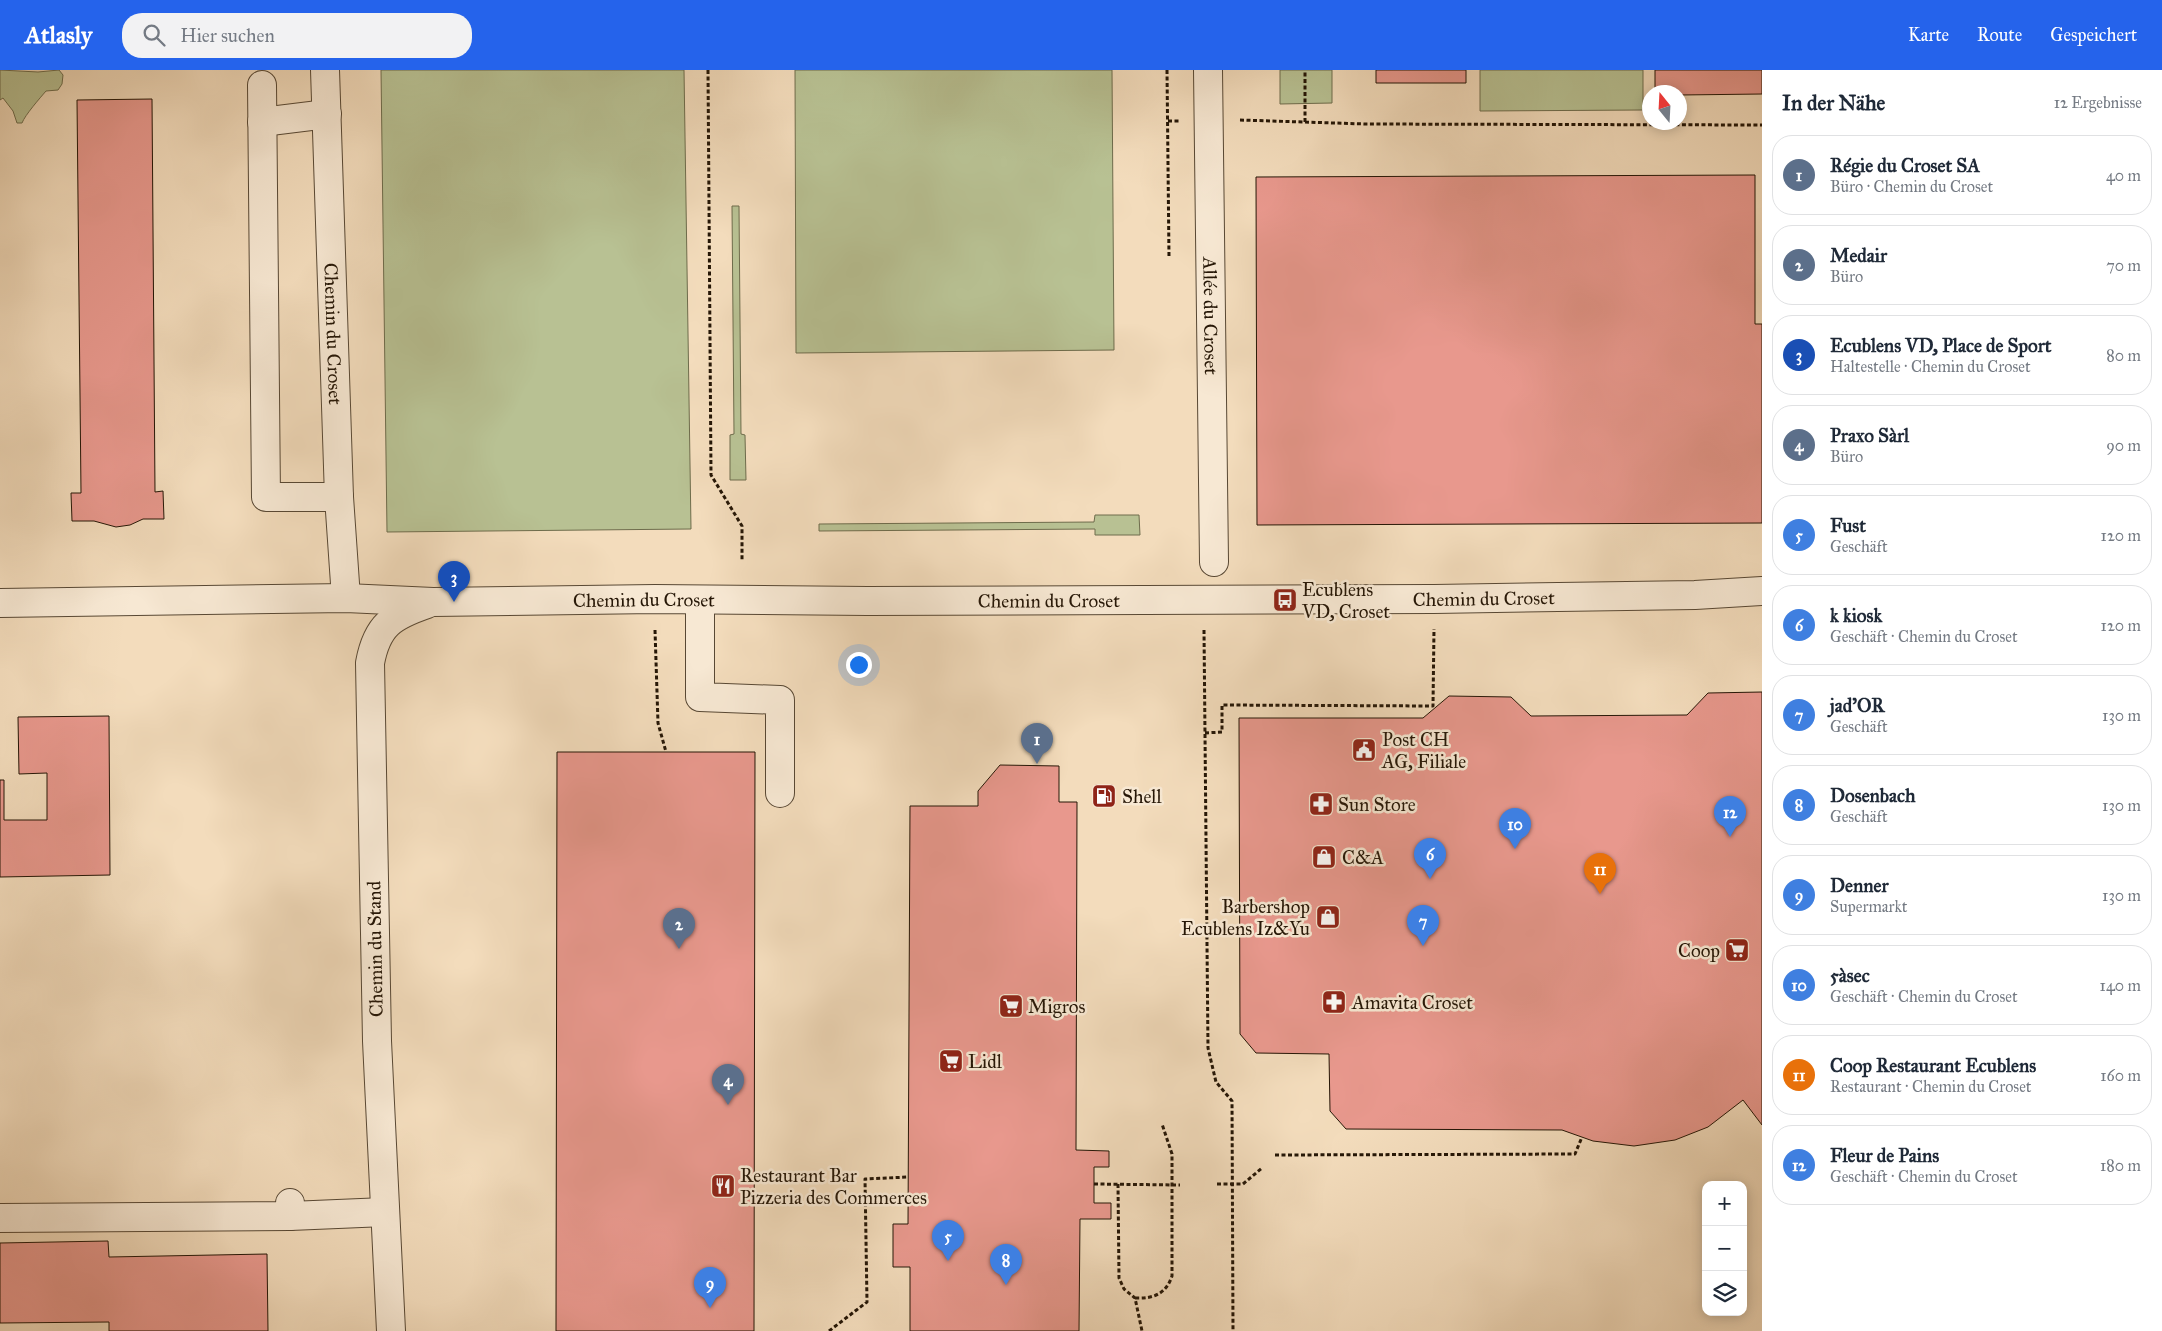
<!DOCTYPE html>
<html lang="de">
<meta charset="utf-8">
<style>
:root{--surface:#fff;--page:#f2f2f3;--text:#1f2937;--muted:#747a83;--line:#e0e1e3;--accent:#2563eb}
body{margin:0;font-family:"IM FELL Great Primer",serif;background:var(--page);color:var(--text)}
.controls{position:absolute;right:15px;bottom:15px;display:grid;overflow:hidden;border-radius:10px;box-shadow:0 2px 12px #0003}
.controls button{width:45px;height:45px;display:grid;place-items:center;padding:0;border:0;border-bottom:1px solid var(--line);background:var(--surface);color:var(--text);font:25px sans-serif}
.compass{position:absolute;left:1642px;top:15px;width:45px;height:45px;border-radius:50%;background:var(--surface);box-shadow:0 2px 12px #0003;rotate:342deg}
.you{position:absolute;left:858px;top:594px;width:18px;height:18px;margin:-12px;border:4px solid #fff;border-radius:50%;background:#1a73e8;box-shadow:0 0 0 8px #1a73e833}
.badge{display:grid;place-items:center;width:32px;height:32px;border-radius:50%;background:var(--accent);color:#fff;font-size:16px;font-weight:700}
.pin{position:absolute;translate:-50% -41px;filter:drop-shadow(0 1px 2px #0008)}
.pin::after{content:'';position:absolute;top:26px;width:18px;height:15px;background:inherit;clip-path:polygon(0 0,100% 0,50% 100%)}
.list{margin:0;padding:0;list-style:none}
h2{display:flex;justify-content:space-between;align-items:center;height:65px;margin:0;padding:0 20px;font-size:21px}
h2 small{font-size:16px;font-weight:400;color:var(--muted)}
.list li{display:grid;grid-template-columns:32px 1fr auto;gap:15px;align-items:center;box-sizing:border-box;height:80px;margin:0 10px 10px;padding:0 10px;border:1px solid var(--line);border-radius:20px}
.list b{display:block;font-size:19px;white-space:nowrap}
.list p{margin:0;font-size:16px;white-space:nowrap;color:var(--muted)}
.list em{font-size:16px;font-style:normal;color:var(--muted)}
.icon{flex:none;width:28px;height:28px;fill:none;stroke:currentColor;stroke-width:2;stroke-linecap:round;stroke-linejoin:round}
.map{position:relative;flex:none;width:1762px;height:1261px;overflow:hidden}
header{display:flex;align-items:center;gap:30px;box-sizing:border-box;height:70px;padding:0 25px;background:var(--accent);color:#fff}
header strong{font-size:24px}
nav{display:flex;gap:28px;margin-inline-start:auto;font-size:18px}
.search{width:350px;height:45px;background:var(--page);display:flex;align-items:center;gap:12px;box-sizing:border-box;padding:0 18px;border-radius:20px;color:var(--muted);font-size:19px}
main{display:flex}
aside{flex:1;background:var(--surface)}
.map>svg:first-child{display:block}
.green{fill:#b8c193;stroke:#6e6c4c}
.building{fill:#e8988d;stroke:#251606}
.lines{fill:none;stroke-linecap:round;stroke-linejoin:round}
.minor-casing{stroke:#584834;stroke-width:30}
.path{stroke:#251606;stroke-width:3;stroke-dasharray:4 2.5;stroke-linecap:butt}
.minor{stroke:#f7e8d3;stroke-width:28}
.labels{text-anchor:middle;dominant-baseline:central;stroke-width:5;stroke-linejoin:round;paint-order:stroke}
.street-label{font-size:19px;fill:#251606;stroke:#f7e8d3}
.poi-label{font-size:19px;fill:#251606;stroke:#f7e8d3;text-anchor:start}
</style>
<header>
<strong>Atlasly</strong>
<div class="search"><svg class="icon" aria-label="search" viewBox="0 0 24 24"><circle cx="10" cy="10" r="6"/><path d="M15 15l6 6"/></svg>Hier suchen</div>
<nav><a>Karte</a><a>Route</a><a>Gespeichert</a></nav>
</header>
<main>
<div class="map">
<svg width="1762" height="1261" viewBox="0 0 1762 1261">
<rect width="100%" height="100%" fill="#f3dcbc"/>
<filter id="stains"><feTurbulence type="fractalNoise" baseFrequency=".004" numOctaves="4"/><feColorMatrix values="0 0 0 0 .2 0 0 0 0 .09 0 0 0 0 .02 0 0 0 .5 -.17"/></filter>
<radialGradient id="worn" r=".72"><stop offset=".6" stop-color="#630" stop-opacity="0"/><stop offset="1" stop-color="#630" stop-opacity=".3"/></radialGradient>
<path class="green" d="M 0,0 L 38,2 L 59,0 L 63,5 L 62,14 L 58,20 L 46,21 C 40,28 25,45 22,53 L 17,53 L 13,41 L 3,28 L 0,30 Z
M 381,0 L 684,0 L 691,459 L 387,462 Z
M 795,0 L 1112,0 L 1114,280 L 796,283 Z
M 1280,0 L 1332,0 L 1332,33 L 1280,34 Z
M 1480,0 L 1643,0 L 1643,40 L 1480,41 Z
M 732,136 L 739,136 L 741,364 L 745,365 L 746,410 L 730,410 L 730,365 L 734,364 Z
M 1095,445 L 1139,445 L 1140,465 L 1095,465 L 1095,459 L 819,461 L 819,454 L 1094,452 Z"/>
<path class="building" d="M 1376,0 L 1466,0 L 1466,13 L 1376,13 Z
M 1655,0 L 1762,0 L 1762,24 L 1680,25 L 1680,22 L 1655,22 Z
M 152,29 L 155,422 L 163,421 L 164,449 L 143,449 L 130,455 L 116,457 L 94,451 L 72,451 L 71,423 L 81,423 L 77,30 Z
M 1755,105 L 1755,254 L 1762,254 L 1762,453 L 1257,455 L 1256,107 Z
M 1762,622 L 1762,1055 L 1743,1030 L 1708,1057 L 1675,1070 L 1634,1076 L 1593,1071 L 1562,1060 L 1346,1059 L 1330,1041 L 1329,984 L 1256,983 L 1240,964 L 1239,648 L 1423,648 L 1449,626 L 1511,627 L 1531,646 L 1687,645 L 1708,623 Z
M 109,646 L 110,805 L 0,807 L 0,710 L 4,710 L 4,750 L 47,750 L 47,703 L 19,704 L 18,647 Z
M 557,682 L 755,682 L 754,1261 L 556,1261 Z
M 1000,695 L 1059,696 L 1059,732 L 1077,732 L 1076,1080 L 1109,1081 L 1109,1097 L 1094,1097 L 1094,1133 L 1111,1133 L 1111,1149 L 1080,1149 L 1079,1261 L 910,1261 L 910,1197 L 893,1197 L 893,1154 L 908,1154 L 910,736 L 978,736 L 978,721 Z
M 108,1171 L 109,1187 L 267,1184 L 268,1261 L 109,1261 L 109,1252 L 0,1253 L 0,1173 Z"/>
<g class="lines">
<defs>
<g id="minor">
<path id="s1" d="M 325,0 L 339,427 L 346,528"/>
<path id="s2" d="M 1208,0 L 1214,492"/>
<path d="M 262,15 L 266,427 L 339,427"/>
<path d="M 262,52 L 327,44"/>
<path d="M 700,530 L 700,627 L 780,630 L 780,723"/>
<path id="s3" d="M 0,533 L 346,528 L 433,532 L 655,529 L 868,531 L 1434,529 L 1695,525 L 1762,521"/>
<path d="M 290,1146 L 385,1142"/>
<path d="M 0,1148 L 290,1146 L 290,1133"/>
<path d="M 391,1261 L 377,971 L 370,593 C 377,555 392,546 427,534"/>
</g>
</defs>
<use href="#minor" class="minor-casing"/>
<path class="path" d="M 708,0 L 711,405 L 742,456 L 742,490
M 1167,0 L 1169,187
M 1240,50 L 1365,54 L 1762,55
M 1168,51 L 1179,51
M 1305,52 L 1305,0
M 655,560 L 658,653 L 666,682
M 1204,560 L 1208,978 L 1216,1012 L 1232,1031 L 1233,1261
M 1205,663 L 1222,662 L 1222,635 L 1433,636 L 1434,559
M 1275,1085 L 1575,1084 L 1582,1067
M 1094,1114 L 1180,1115
M 1118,1114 L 1119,1208 L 1124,1219 L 1135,1228 L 1142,1261
M 1217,1114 L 1243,1114 L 1262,1098
M 1135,1228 C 1153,1229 1166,1224 1172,1206 L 1172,1084 L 1162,1054
M 829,1261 L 867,1232 L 865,1109 L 908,1107"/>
<use href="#minor" class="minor"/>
</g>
<defs>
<symbol id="bus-square" viewBox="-11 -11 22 22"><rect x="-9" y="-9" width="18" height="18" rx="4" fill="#8f2418" stroke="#f7e8d3"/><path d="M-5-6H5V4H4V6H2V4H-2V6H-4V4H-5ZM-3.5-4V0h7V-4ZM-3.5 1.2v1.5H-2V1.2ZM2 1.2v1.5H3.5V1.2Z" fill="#fff"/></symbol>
<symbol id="civic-square" viewBox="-11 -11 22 22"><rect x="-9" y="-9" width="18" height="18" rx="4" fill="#8f2418" stroke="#f7e8d3"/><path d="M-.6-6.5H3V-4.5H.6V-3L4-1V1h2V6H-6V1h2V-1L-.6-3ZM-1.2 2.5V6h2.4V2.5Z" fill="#fff"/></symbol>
<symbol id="fuel-square" viewBox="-11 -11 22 22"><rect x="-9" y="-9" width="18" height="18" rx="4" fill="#8f2418" stroke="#f7e8d3"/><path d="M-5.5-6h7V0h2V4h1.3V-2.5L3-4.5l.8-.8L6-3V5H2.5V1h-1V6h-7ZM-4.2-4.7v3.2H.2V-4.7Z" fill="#fff"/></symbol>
<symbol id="pharmacy-square" viewBox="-11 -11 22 22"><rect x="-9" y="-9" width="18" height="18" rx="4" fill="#8f2418" stroke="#f7e8d3"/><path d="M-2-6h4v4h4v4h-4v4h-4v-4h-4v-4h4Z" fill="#fff"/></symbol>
<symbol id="shop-square" viewBox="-11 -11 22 22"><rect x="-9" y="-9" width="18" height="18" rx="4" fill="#8f2418" stroke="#f7e8d3"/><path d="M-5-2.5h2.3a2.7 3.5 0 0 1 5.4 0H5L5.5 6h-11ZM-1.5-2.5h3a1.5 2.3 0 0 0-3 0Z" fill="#fff"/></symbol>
<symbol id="supermarket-square" viewBox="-11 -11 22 22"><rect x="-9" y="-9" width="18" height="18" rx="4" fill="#8f2418" stroke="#f7e8d3"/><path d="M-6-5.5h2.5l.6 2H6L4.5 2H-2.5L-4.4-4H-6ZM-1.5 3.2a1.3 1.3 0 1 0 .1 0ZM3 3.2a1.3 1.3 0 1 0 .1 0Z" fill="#fff"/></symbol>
<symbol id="restaurant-square" viewBox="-11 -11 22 22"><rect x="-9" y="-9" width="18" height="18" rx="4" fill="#8f2418" stroke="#f7e8d3"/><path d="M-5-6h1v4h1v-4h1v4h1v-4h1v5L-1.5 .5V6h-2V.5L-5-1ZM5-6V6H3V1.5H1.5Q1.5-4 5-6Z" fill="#fff"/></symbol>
</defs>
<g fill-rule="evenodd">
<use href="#bus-square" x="1271" y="516" width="28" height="28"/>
<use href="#civic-square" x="1350" y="666" width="28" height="28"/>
<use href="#fuel-square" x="1090" y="712" width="28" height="28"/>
<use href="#pharmacy-square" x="1307" y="720" width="28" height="28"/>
<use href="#shop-square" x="1310" y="773" width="28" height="28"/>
<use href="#shop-square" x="1314" y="833" width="28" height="28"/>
<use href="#supermarket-square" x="1723" y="866" width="28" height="28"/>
<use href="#pharmacy-square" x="1320" y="918" width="28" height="28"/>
<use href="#supermarket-square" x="997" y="922" width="28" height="28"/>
<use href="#supermarket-square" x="937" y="977" width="28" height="28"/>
<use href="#restaurant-square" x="709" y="1102" width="28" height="28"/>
</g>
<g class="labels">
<g class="street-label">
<text stroke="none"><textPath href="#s2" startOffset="246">Allée du Croset</textPath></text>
<text stroke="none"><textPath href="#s1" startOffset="264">Chemin du Croset</textPath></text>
<text stroke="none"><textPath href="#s3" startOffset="1484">Chemin du Croset</textPath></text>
<text stroke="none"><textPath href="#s3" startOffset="644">Chemin du Croset</textPath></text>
<text stroke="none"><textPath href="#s3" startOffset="1049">Chemin du Croset</textPath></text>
<text transform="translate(375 879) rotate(-91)">Chemin du Stand</text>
</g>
<g class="poi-label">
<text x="1302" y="519">Ecublens<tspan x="1302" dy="22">VD, Croset</tspan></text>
<text x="1382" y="669">Post CH<tspan x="1382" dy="22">AG, Filiale</tspan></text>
<text x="1122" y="726">Shell</text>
<text x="1338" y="734">Sun Store</text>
<text x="1342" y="787">C&amp;A</text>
<text x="1310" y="836" text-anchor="end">Barbershop<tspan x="1310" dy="22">Ecublens Iz&amp;Yu</tspan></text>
<text x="1720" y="880" text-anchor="end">Coop</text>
<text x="1352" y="932">Amavita Croset</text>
<text x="1028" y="936">Migros</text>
<text x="968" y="991">Lidl</text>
<text x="740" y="1105">Restaurant Bar<tspan x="740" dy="22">Pizzeria des Commerces</tspan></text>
</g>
</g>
<rect width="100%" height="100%" filter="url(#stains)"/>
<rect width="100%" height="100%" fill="url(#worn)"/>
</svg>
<div class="controls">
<button>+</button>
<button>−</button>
<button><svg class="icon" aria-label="layers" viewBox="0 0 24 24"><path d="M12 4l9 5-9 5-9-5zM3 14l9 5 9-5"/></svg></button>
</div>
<svg class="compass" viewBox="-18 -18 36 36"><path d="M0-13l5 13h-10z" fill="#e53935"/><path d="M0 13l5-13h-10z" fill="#747a83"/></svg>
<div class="you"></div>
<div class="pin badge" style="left:1037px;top:694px;background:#5c6f8a">1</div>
<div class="pin badge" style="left:679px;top:879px;background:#5c6f8a">2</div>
<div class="pin badge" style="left:454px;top:532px;background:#1a4fb4">3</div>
<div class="pin badge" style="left:728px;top:1035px;background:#5c6f8a">4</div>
<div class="pin badge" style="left:948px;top:1191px;background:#3f7fe0">5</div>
<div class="pin badge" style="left:1430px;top:809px;background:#3f7fe0">6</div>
<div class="pin badge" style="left:1423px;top:876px;background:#3f7fe0">7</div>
<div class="pin badge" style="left:1006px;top:1215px;background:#3f7fe0">8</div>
<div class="pin badge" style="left:710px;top:1238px;background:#3f7fe0">9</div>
<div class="pin badge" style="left:1515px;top:779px;background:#3f7fe0">10</div>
<div class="pin badge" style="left:1600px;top:824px;background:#e8710a">11</div>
<div class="pin badge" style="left:1730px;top:767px;background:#3f7fe0">12</div>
</div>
<aside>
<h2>In der Nähe<small>12 Ergebnisse</small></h2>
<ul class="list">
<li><span class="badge" style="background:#5c6f8a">1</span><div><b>Régie du Croset SA</b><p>Büro · Chemin du Croset</p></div><em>40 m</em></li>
<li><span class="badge" style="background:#5c6f8a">2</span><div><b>Medair</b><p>Büro</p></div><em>70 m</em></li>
<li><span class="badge" style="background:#1a4fb4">3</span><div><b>Ecublens VD, Place de Sport</b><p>Haltestelle · Chemin du Croset</p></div><em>80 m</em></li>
<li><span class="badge" style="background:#5c6f8a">4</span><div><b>Praxo Sàrl</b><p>Büro</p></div><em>90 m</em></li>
<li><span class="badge" style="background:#3f7fe0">5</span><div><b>Fust</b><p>Geschäft</p></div><em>120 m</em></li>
<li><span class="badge" style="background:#3f7fe0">6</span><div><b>k kiosk</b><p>Geschäft · Chemin du Croset</p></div><em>120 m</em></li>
<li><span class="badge" style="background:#3f7fe0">7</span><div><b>jad'OR</b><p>Geschäft</p></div><em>130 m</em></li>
<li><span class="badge" style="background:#3f7fe0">8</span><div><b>Dosenbach</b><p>Geschäft</p></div><em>130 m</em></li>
<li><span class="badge" style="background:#3f7fe0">9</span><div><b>Denner</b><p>Supermarkt</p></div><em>130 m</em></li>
<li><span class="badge" style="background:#3f7fe0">10</span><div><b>5àsec</b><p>Geschäft · Chemin du Croset</p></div><em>140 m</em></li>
<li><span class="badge" style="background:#e8710a">11</span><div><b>Coop Restaurant Ecublens</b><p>Restaurant · Chemin du Croset</p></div><em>160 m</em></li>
<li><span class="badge" style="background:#3f7fe0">12</span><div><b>Fleur de Pains</b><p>Geschäft · Chemin du Croset</p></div><em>180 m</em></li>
</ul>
</aside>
</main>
